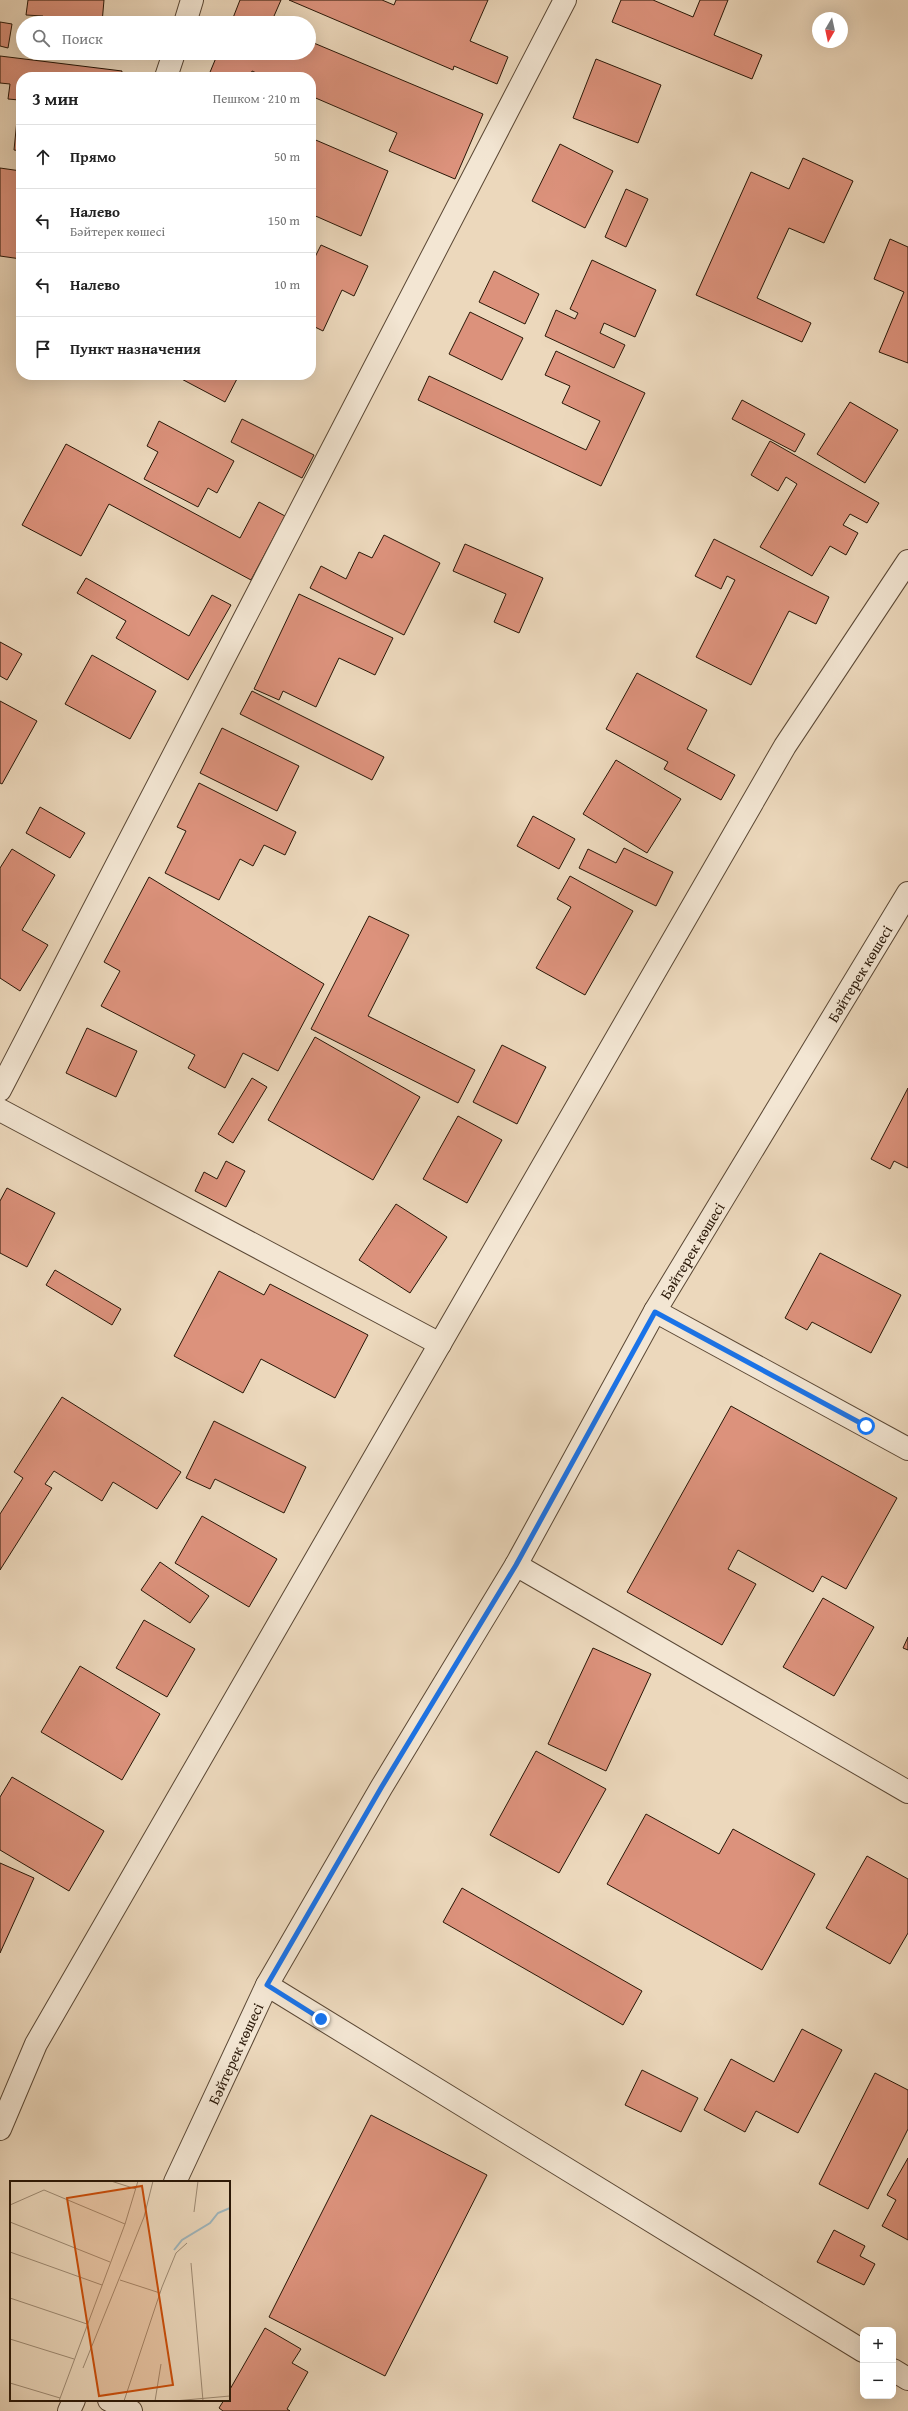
<!DOCTYPE html>
<html lang="ru">
<meta charset="utf-8">
<style>
:root{--surface:#fff;--page:#f2f2f2;--text:#222;--muted:#767676;--line:#e0e0e0}
body{margin:0;font-family:"Gentium Book Plus",serif;background:var(--page);color:var(--text)}
.controls{position:absolute;right:12px;bottom:12px;display:grid;overflow:hidden;border-radius:8px;box-shadow:0 4px 16px #0002}
.controls button{width:36px;height:36px;display:grid;place-items:center;padding:0;border:0;border-bottom:1px solid var(--line);background:var(--surface);color:var(--text);font:20px sans-serif}
.compass{position:absolute;left:812px;top:12px;width:36px;height:36px;border-radius:50%;background:var(--surface);box-shadow:0 4px 16px #0002;rotate:189deg}
.stop{position:absolute;width:12px;height:12px;margin:-9px;border:3px solid #1a73e8;border-radius:50%;background:#fff}
.stop.end{background:#1a73e8;border-color:#fff;box-shadow:0 1px 4px #0008}
.list{margin:0;padding:0;list-style:none}
h2{display:flex;justify-content:space-between;align-items:center;height:52px;margin:0;padding:0 16px;font-size:17px}
h2 small{font-size:13px;font-weight:400;color:var(--muted)}
.list li{display:grid;grid-template-columns:26px 1fr auto;gap:12px;align-items:center;box-sizing:border-box;height:64px;padding:0 16px;border-top:1px solid var(--line)}
.list b{display:block;font-size:15px;white-space:nowrap}
.list p{margin:0;font-size:13px;white-space:nowrap;color:var(--muted)}
.list em{font-size:13px;font-style:normal;color:var(--muted)}
.icon{flex:none;width:22px;height:22px;fill:none;stroke:currentColor;stroke-width:2;stroke-linecap:round;stroke-linejoin:round}
.map{position:relative;flex:none;width:908px;height:2411px;overflow:hidden}
.search{position:absolute;background:var(--surface);box-shadow:0 4px 16px #0002;left:16px;top:16px;width:300px;height:44px;display:flex;align-items:center;gap:10px;box-sizing:border-box;padding:0 14px;border-radius:22px;color:var(--muted);font-size:15px}
.panel{position:absolute;background:var(--surface);box-shadow:0 4px 16px #0002;left:16px;top:72px;width:300px;height:308px;border-radius:16px}
.map>svg:first-child{display:block}
.building{fill:#dc927c;stroke:#291707}
.lines{fill:none;stroke-linecap:round;stroke-linejoin:round}
.minor-casing{stroke:#5a4734;stroke-width:24}
.minor{stroke:#f3e6d3;stroke-width:22}
.route{stroke:#1a73e8;stroke-width:5}
.labels{text-anchor:middle;dominant-baseline:central;stroke-width:3.5;stroke-linejoin:round;paint-order:stroke}
.street-label{font-size:15px;fill:#291707;stroke:#f3e6d3}
.inset-river{fill:none;stroke:#9fb6bd;stroke-width:2}
.inset-road{fill:none;stroke:#9e8b74;stroke-width:1}
.view{fill:#cb4f0b;fill-opacity:0.15;stroke:#cb4f0b;stroke-width:2}
.inset-edge{fill:none;stroke:#291707;stroke-width:2}
</style>
<div class="map">
<svg width="908" height="2411" viewBox="0 0 908 2411">
<rect width="100%" height="100%" fill="#ecd8bc"/>
<filter id="stains"><feTurbulence type="fractalNoise" baseFrequency=".005" numOctaves="4"/><feColorMatrix values="0 0 0 0 .2 0 0 0 0 .09 0 0 0 0 .02 0 0 0 .5 -.17"/></filter>
<radialGradient id="worn" r=".72"><stop offset=".6" stop-color="#630" stop-opacity="0"/><stop offset="1" stop-color="#630" stop-opacity=".3"/></radialGradient>
<path class="building" d="M 28,0 L 104,0 L 102,23 L 42,23 L 43,16 L 26,15 Z
M 240,0 L 281,0 L 271,23 L 231,23 Z
M 289,0 L 382,0 L 394,5 L 396,0 L 488,0 L 470,41 L 508,57 L 497,84 L 454,66 L 453,70 Z
M 621,0 L 653,0 L 693,17 L 700,0 L 728,0 L 714,35 L 762,55 L 752,79 L 612,22 Z
M 0,22 L 12,24 L 8,48 L 0,46 Z
M 309,41 L 483,114 L 455,179 L 389,151 L 397,133 L 311,96 L 311,77 L 265,77 L 252,71 L 250,77 L 208,77 L 218,53 L 309,53 Z
M 58,53 L 100,53 L 100,57 Z
M 0,56 L 122,71 L 121,77 L 21,77 L 21,151 L 14,150 L 19,100 L 8,99 L 10,84 L 0,83 Z
M 596,59 L 661,85 L 638,143 L 573,118 Z
M 311,138 L 388,171 L 361,236 L 311,214 Z
M 560,144 L 613,171 L 585,228 L 532,201 Z
M 803,158 L 853,181 L 824,243 L 789,228 L 757,298 L 811,323 L 802,342 L 696,295 L 751,172 L 789,189 Z
M 0,168 L 21,171 L 21,259 L 0,256 Z
M 626,189 L 648,199 L 626,247 L 605,237 Z
M 890,239 L 908,247 L 908,363 L 879,352 L 904,292 L 874,279 Z
M 321,245 L 368,266 L 354,296 L 342,290 L 323,331 L 311,325 L 311,265 Z
M 592,260 L 656,290 L 635,337 L 604,323 L 600,333 L 625,345 L 614,368 L 545,336 L 556,310 L 575,319 L 578,313 L 570,309 Z
M 494,271 L 539,294 L 525,324 L 479,302 Z
M 470,312 L 523,338 L 502,380 L 449,354 Z
M 556,351 L 645,393 L 601,486 L 418,400 L 429,376 L 586,450 L 600,421 L 562,403 L 570,386 L 545,375 Z
M 174,375 L 239,375 L 225,402 Z
M 742,400 L 805,434 L 795,452 L 732,419 Z
M 850,402 L 898,430 L 865,483 L 817,454 Z
M 242,419 L 314,455 L 302,478 L 231,442 Z
M 159,421 L 234,461 L 217,493 L 208,488 L 198,507 L 144,479 L 158,452 L 147,446 Z
M 770,441 L 879,503 L 867,523 L 850,514 L 843,525 L 858,533 L 846,555 L 830,546 L 812,576 L 760,547 L 797,484 L 786,477 L 778,491 L 751,475 Z
M 66,444 L 240,538 L 259,502 L 285,516 L 251,580 L 109,504 L 81,556 L 22,525 Z
M 384,535 L 440,563 L 404,635 L 310,588 L 321,566 L 346,579 L 359,552 L 372,558 Z
M 714,539 L 829,597 L 816,624 L 789,611 L 751,685 L 696,657 L 735,580 L 727,576 L 721,589 L 695,576 Z
M 465,544 L 543,578 L 519,633 L 494,622 L 506,594 L 453,571 Z
M 86,578 L 189,636 L 212,595 L 231,605 L 188,680 L 116,638 L 126,621 L 77,593 Z
M 299,594 L 393,638 L 375,675 L 339,658 L 316,707 L 283,691 L 279,700 L 254,689 Z
M 0,642 L 22,654 L 7,680 L 0,676 Z
M 92,655 L 156,691 L 130,739 L 65,704 Z
M 637,673 L 707,710 L 687,749 L 735,775 L 721,800 L 664,769 L 668,762 L 606,729 Z
M 252,691 L 384,757 L 372,780 L 240,714 Z
M 0,701 L 37,721 L 2,784 L 0,783 Z
M 222,728 L 299,766 L 277,811 L 200,773 Z
M 616,760 L 681,799 L 647,853 L 583,814 Z
M 199,783 L 296,832 L 285,855 L 264,845 L 253,866 L 240,859 L 219,900 L 165,873 L 186,831 L 177,827 Z
M 40,807 L 85,833 L 70,858 L 26,833 Z
M 533,816 L 575,839 L 559,869 L 517,846 Z
M 624,848 L 673,872 L 656,906 L 579,868 L 588,849 L 616,863 Z
M 12,849 L 55,875 L 22,930 L 48,945 L 20,991 L 0,978 L 0,868 Z
M 570,876 L 633,911 L 585,995 L 536,968 L 571,907 L 557,899 Z
M 149,877 L 324,984 L 278,1071 L 243,1053 L 225,1088 L 188,1068 L 195,1055 L 101,1006 L 120,971 L 104,962 Z
M 369,916 L 409,935 L 368,1016 L 475,1070 L 458,1103 L 311,1029 Z
M 87,1028 L 137,1051 L 116,1097 L 66,1073 Z
M 315,1037 L 420,1097 L 373,1180 L 268,1120 Z
M 502,1045 L 546,1067 L 517,1124 L 473,1102 Z
M 252,1078 L 267,1087 L 233,1143 L 218,1134 Z
M 908,1088 L 908,1168 L 894,1161 L 890,1169 L 871,1159 Z
M 458,1116 L 502,1140 L 467,1203 L 423,1179 Z
M 226,1161 L 245,1171 L 226,1207 L 195,1191 L 204,1172 L 217,1179 Z
M 7,1188 L 55,1213 L 27,1267 L 0,1253 L 0,1201 Z
M 396,1204 L 447,1237 L 410,1293 L 359,1260 Z
M 820,1253 L 901,1295 L 871,1353 L 812,1322 L 807,1330 L 785,1318 Z
M 55,1270 L 121,1309 L 112,1325 L 46,1285 Z
M 219,1271 L 264,1295 L 270,1284 L 368,1335 L 335,1398 L 261,1359 L 243,1393 L 174,1356 Z
M 62,1397 L 181,1472 L 157,1509 L 113,1482 L 102,1501 L 54,1471 L 45,1484 L 52,1488 L 0,1570 L 0,1514 L 23,1478 L 14,1472 Z
M 731,1406 L 897,1498 L 846,1589 L 822,1576 L 813,1592 L 738,1550 L 728,1569 L 756,1584 L 722,1645 L 627,1592 Z
M 214,1421 L 306,1467 L 284,1513 L 215,1479 L 210,1489 L 186,1478 Z
M 202,1516 L 277,1559 L 249,1607 L 175,1563 Z
M 160,1562 L 209,1596 L 190,1623 L 141,1590 Z
M 823,1598 L 874,1627 L 834,1696 L 783,1667 Z
M 144,1620 L 195,1649 L 167,1697 L 116,1668 Z
M 908,1637 L 908,1650 L 903,1648 Z
M 593,1648 L 651,1674 L 606,1771 L 548,1744 Z
M 80,1666 L 160,1714 L 122,1780 L 41,1732 Z
M 536,1751 L 606,1789 L 559,1873 L 490,1835 Z
M 12,1777 L 104,1831 L 69,1891 L 0,1850 L 0,1797 Z
M 646,1814 L 719,1854 L 733,1829 L 815,1874 L 762,1970 L 607,1884 Z
M 867,1856 L 908,1879 L 908,1933 L 890,1964 L 826,1928 Z
M 0,1863 L 34,1878 L 0,1953 Z
M 462,1888 L 642,1991 L 623,2025 L 443,1922 Z
M 802,2029 L 842,2050 L 798,2133 L 756,2111 L 745,2132 L 704,2110 L 731,2059 L 774,2082 Z
M 642,2070 L 698,2098 L 681,2132 L 625,2105 Z
M 875,2073 L 908,2090 L 908,2129 L 868,2209 L 819,2184 Z
M 371,2115 L 487,2175 L 385,2376 L 269,2317 Z
M 908,2158 L 908,2240 L 882,2226 L 896,2200 L 887,2195 Z
M 834,2230 L 865,2246 L 860,2256 L 875,2264 L 864,2285 L 817,2262 Z
M 265,2328 L 301,2349 L 292,2363 L 308,2372 L 287,2409 L 290,2411 L 223,2411 L 219,2408 L 224,2400 L 229,2400 L 229,2391 Z"/>
<g class="lines">
<defs>
<g id="minor">
<path d="M 185,23 L 192,0"/>
<path d="M 166,77 L 174,53"/>
<path d="M 0,1090 L 565,0"/>
<path d="M 0,1110 L 440,1344"/>
<path d="M 655,1311 L 908,1449"/>
<path d="M 516,1565 L 908,1792"/>
<path d="M 267,1985 L 863,2351"/>
<path d="M 0,2129 L 36,2044 L 785,746 L 908,561"/>
<path id="s1" d="M 175,2182 L 267,1985 L 381,1788 L 516,1565 L 655,1311 L 908,893"/>
<path d="M 893,2370 L 908,2379"/>
<path d="M 109,2400 L 131,2411"/>
<path d="M 69,2411 L 74,2400"/>
</g>
</defs>
<use href="#minor" class="minor-casing"/>
<use href="#minor" class="minor"/>
</g>
<g class="lines">
<path class="route" d="M 321,2019 L 267,1985 L 381,1788 L 516,1565 L 655,1312 L 866,1426"/>
</g>
<g class="labels">
<g class="street-label">
<text stroke="none"><textPath href="#s1" startOffset="1390">Бәйтерек көшесі</textPath></text>
<text stroke="none"><textPath href="#s1" startOffset="1066">Бәйтерек көшесі</textPath></text>
<text stroke="none"><textPath href="#s1" startOffset="142">Бәйтерек көшесі</textPath></text>
</g>
</g>
<g transform="translate(10 2181)">
<rect width="220" height="220" fill="#ecd8bc"/>
<path class="inset-river" d="M 164,69 L 172,59 L 200,42 L 208,32 L 220,27"/>
<path class="inset-road" d="M 101,0 L 126,8M 0,24 L 34,9 L 115,43M 184,31 L 188,0M 0,41 L 100,81M 220,51 L 220,74M 0,71 L 92,104M 181,82 L 193,220M 110,99 L 150,112M 0,117 L 77,143M 0,158 L 64,178M 73,187 L 134,36 L 143,0M 0,202 L 50,217M 49,220 L 115,43 L 128,0M 114,220 L 152,106 L 166,72 L 177,62M 145,220 L 151,183M 164,220 L 220,215"/>
<path class="view" d="M 132,5 L 163,204 L 89,215 L 57,17 Z"/>
<rect width="220" height="220" class="inset-edge"/>
</g>
<rect width="100%" height="100%" filter="url(#stains)"/>
<rect width="100%" height="100%" fill="url(#worn)"/>
</svg>
<div class="controls">
<button>+</button>
<button>−</button>
</div>
<svg class="compass" viewBox="-18 -18 36 36"><path d="M0-13l5 13h-10z" fill="#e53935"/><path d="M0 13l5-13h-10z" fill="#767676"/></svg>
<div class="stop" style="left:866px;top:1426px"></div>
<div class="stop end" style="left:321px;top:2019px"></div>
<div class="search"><svg class="icon" aria-label="search" viewBox="0 0 24 24"><circle cx="10" cy="10" r="6"/><path d="M15 15l6 6"/></svg>Поиск</div>
<section class="panel">
<h2>3 мин<small>Пешком · 210 m</small></h2>
<ul class="list">
<li><svg class="icon" aria-label="ahead" viewBox="0 0 24 24"><path d="M12 20V5M6 11l6-6 6 6"/></svg><div><b>Прямо</b></div><em>50 m</em></li>
<li><svg class="icon" aria-label="left" viewBox="0 0 24 24"><path d="M17 20v-9H6M10 6l-5 5 5 5"/></svg><div><b>Налево</b><p>Бәйтерек көшесі</p></div><em>150 m</em></li>
<li><svg class="icon" aria-label="left" viewBox="0 0 24 24"><path d="M17 20v-9H6M10 6l-5 5 5 5"/></svg><div><b>Налево</b></div><em>10 m</em></li>
<li><svg class="icon" aria-label="arrive" viewBox="0 0 24 24"><path d="M6 21V4h12l-3 4 3 4H6"/></svg><div><b>Пункт назначения</b></div></li>
</ul>
</section>
</div>
